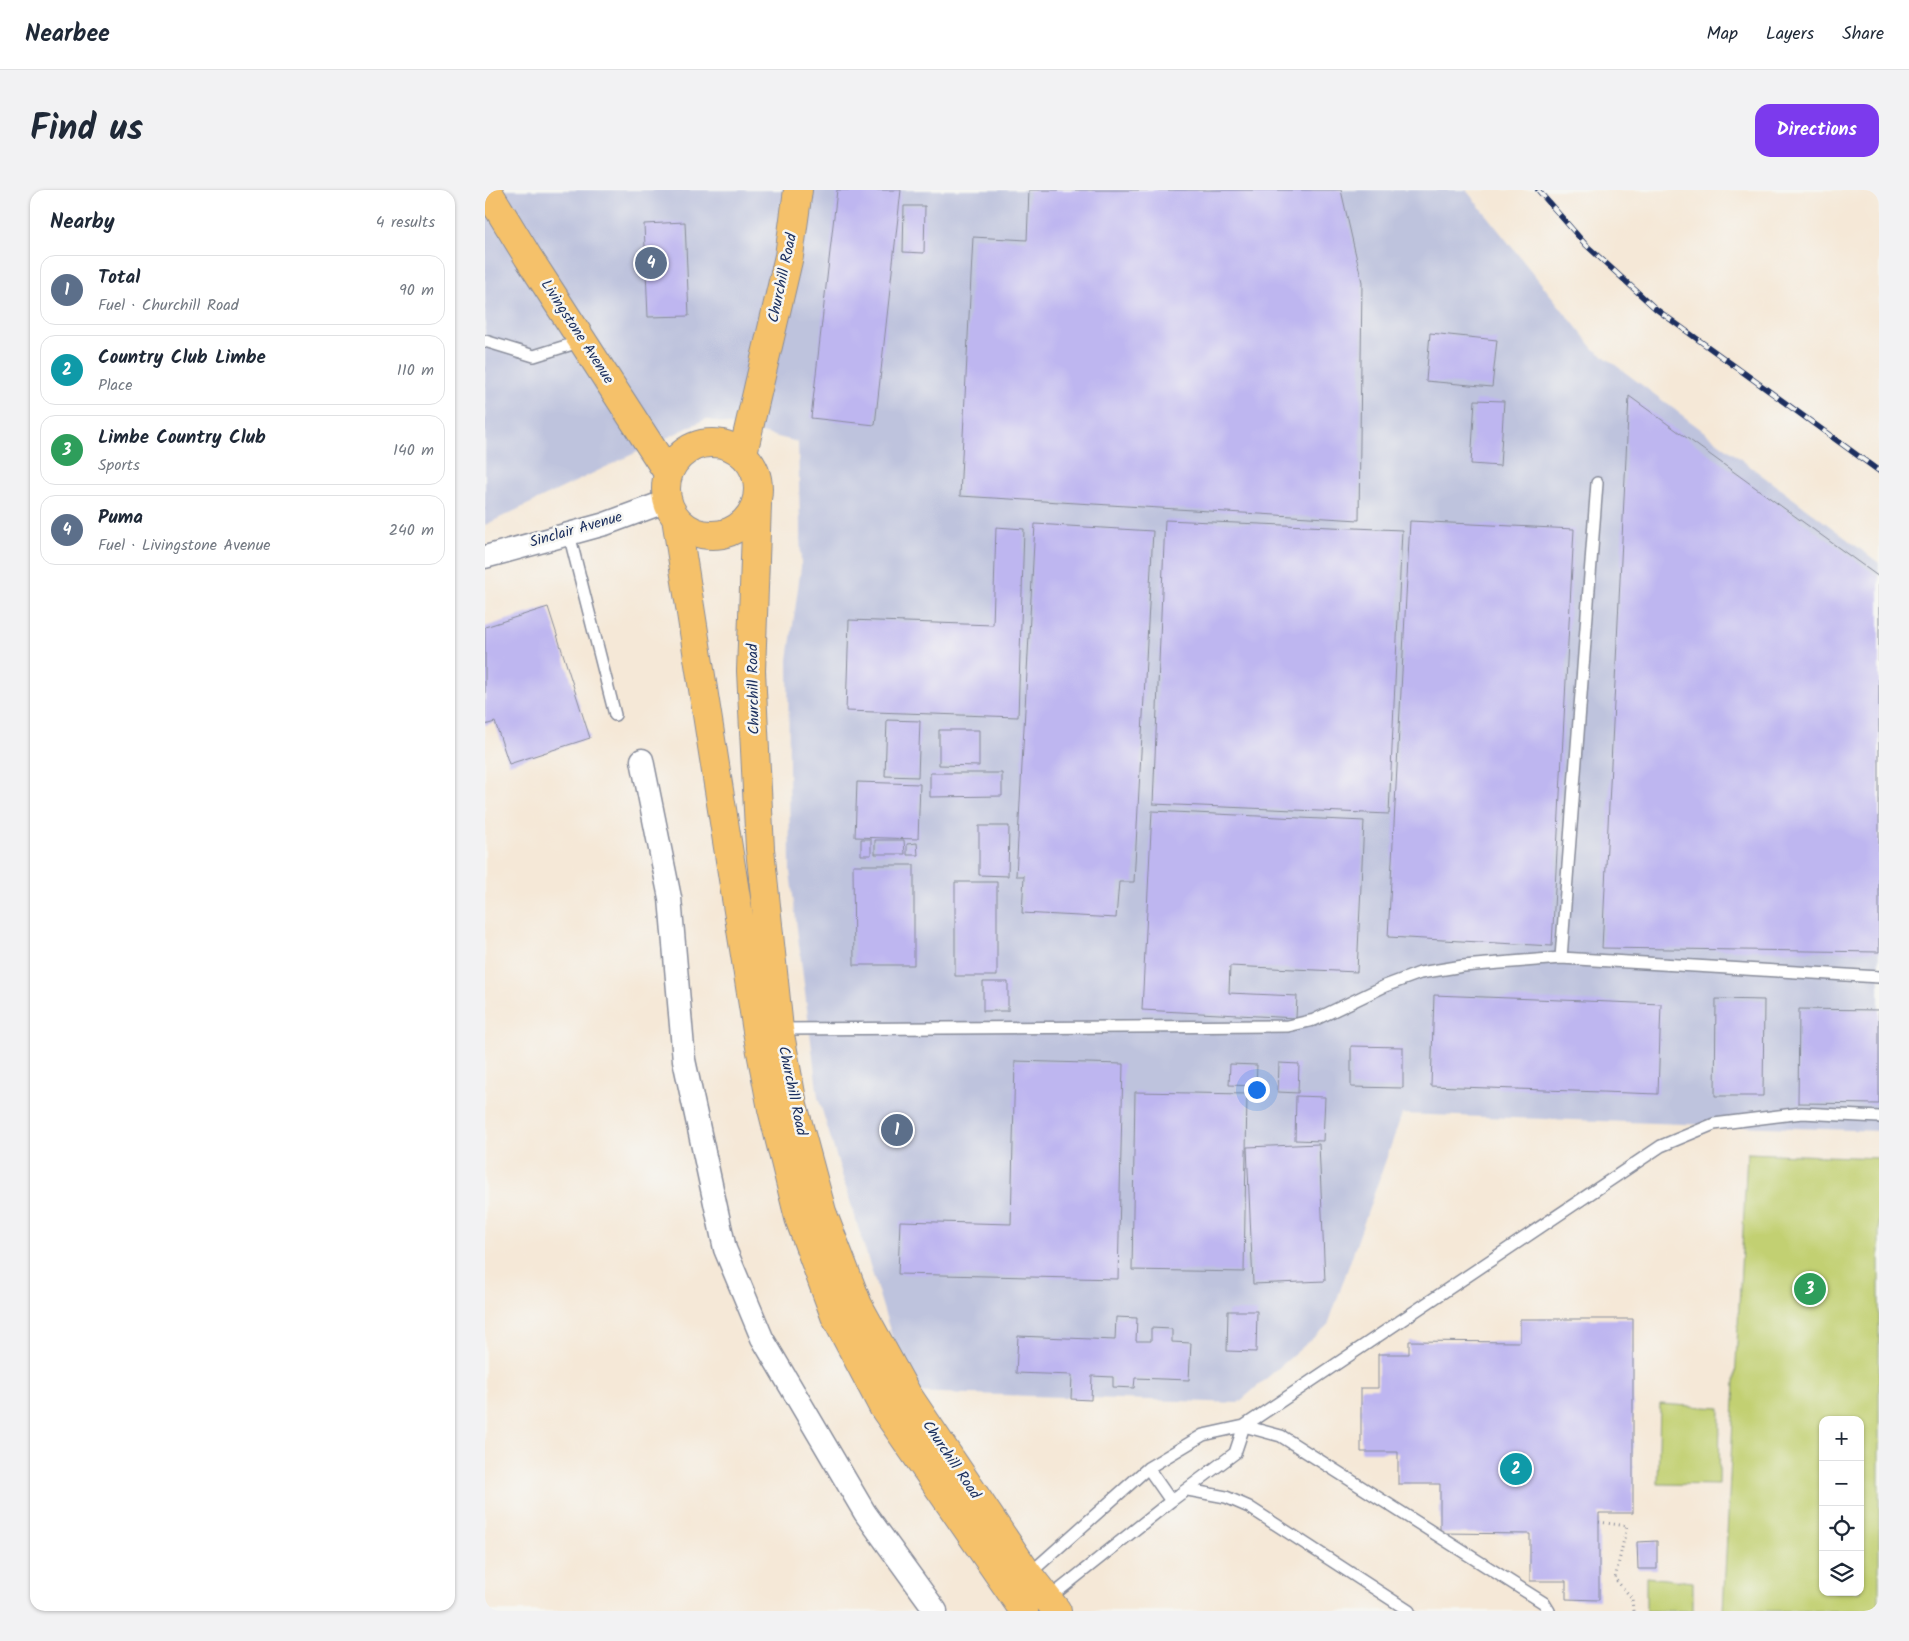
<!DOCTYPE html>
<meta charset="utf-8">
<style>
:root{--surface:#fff;--page:#f2f2f3;--text:#1f2937;--muted:#747a83;--line:#e0e1e3;--accent:#7c3aed}
body{margin:0;font-family:Kalam,sans-serif;background:var(--page);color:var(--text)}
.controls{position:absolute;right:15px;bottom:15px;display:grid;overflow:hidden;border-radius:10px;box-shadow:0 1px 4px #0004}
.controls button{width:45px;height:45px;display:grid;place-items:center;padding:0;border:0;border-bottom:1px solid var(--line);background:var(--surface);color:var(--text);font:25px sans-serif}
.you{position:absolute;left:771px;top:899px;width:18px;height:18px;margin:-12px;border:4px solid #fff;border-radius:50%;background:#1a73e8;box-shadow:0 0 0 8px #1a73e833}
.badge{display:grid;place-items:center;width:32px;height:32px;border-radius:50%;background:var(--accent);color:#fff;font-size:16px;font-weight:700}
.pin{position:absolute;translate:-50% -50%;border:2px solid #fff;box-shadow:0 1px 5px #0006}
.list{margin:0;padding:0;list-style:none}
h2{display:flex;justify-content:space-between;align-items:center;height:65px;margin:0;padding:0 20px;font-size:21px}
h2 small{font-size:16px;font-weight:400;color:var(--muted)}
.list li{display:grid;grid-template-columns:32px 1fr auto;gap:15px;align-items:center;box-sizing:border-box;height:70px;margin:0 10px 10px;padding:0 10px;border:1px solid var(--line);border-radius:15px}
.list b{display:block;font-size:19px;white-space:nowrap}
.list p{margin:0;font-size:16px;white-space:nowrap;color:var(--muted)}
.list em{font-size:16px;font-style:normal;color:var(--muted)}
.icon{flex:none;width:28px;height:28px;fill:none;stroke:currentColor;stroke-width:2;stroke-linecap:round;stroke-linejoin:round}
.map{position:relative;flex:none;width:1394px;height:1421px;overflow:hidden;border-radius:15px}
header{display:flex;align-items:center;gap:30px;box-sizing:border-box;height:70px;padding:0 25px;background:var(--surface);border-bottom:1px solid var(--line)}
header strong{font-size:24px}
nav{display:flex;gap:28px;margin-inline-start:auto;font-size:18px}
.intro{display:flex;align-items:center;justify-content:space-between;box-sizing:border-box;height:120px;padding:0 30px}
h1{margin:0;font-size:35px}
.button{padding:12px 22px;border-radius:15px;background:var(--accent);color:#fff;font-size:18px;font-weight:700}
main{display:flex;gap:30px;padding:0 30px}
aside{flex:1;background:var(--surface);border-radius:15px;box-shadow:0 1px 4px #0004}
.map>svg:first-child{display:block}
.industrial{fill:#bec3dd}
.green{fill:#c2d072;stroke:#6e8068;fill-rule:evenodd}
.building{fill:#beb6f0}
.lines{fill:none;stroke-linecap:round;stroke-linejoin:round}
.lane-casing{stroke:#888c9a;stroke-width:14}
.street-casing{stroke:#888c9a;stroke-width:25}
.highway-casing{stroke:#888c9a;stroke-width:30}
.path{stroke:#888c9a;stroke-width:3;stroke-dasharray:1 4;stroke-linecap:butt}
.lane{stroke:#fff;stroke-width:11}
.street{stroke:#fff;stroke-width:22}
.highway{stroke:#f5c16b;stroke-width:28}
.rail-casing{stroke:#1b2f5e;stroke-width:5.5}
.rail{stroke:#f6f6f2;stroke-width:4;stroke-dasharray:11;stroke-linecap:butt}
.labels{text-anchor:middle;dominant-baseline:central;stroke-width:5;stroke-linejoin:round;paint-order:stroke}
.street-label{font-size:15px;fill:#1b2f5e;stroke:#f6f6f2}
</style>
<header>
<strong>Nearbee</strong>
<nav><a>Map</a><a>Layers</a><a>Share</a></nav>
</header>
<div class="intro"><h1>Find us</h1><a class="button">Directions</a></div>
<main>
<aside>
<h2>Nearby<small>4 results</small></h2>
<ul class="list">
<li><span class="badge" style="background:#5c6f8a">1</span><div><b>Total</b><p>Fuel · Churchill Road</p></div><em>90 m</em></li>
<li><span class="badge" style="background:#0f9aa8">2</span><div><b>Country Club Limbe</b><p>Place</p></div><em>110 m</em></li>
<li><span class="badge" style="background:#2e9e5b">3</span><div><b>Limbe Country Club</b><p>Sports</p></div><em>140 m</em></li>
<li><span class="badge" style="background:#5c6f8a">4</span><div><b>Puma</b><p>Fuel · Livingstone Avenue</p></div><em>240 m</em></li>
</ul>
</aside>
<div class="map">
<svg width="1394" height="1421" viewBox="0 0 1394 1421">
<rect width="100%" height="100%" fill="#f6f6f2"/>
<filter id="ink" filterUnits="userSpaceOnUse"><feTurbulence type="fractalNoise" baseFrequency=".02" numOctaves="2"/><feDisplacementMap in="SourceGraphic" scale="10" xChannelSelector="R" yChannelSelector="G"/><feConvolveMatrix kernelMatrix="1 2 1 2 8 2 1 2 1" color-interpolation-filters="sRGB"/></filter>
<filter id="wash" filterUnits="userSpaceOnUse"><feTurbulence type="fractalNoise" baseFrequency=".0096" numOctaves="4" result="noise"/><feDisplacementMap in="SourceGraphic" scale="20" xChannelSelector="R" yChannelSelector="G"/><feGaussianBlur stdDeviation="1.12" result="paint"/><feColorMatrix in="noise" values="0 0 0 0 0 0 0 0 0 0 0 0 0 0 0 0 0 1.4 0 .05"/><feComposite in="paint" operator="in"/></filter>
<g filter="url(#wash)">
<rect width="100%" height="100%" fill="#f5e8d7"/>
<path class="industrial" d="M 0,0 L 981,0 L 1109,159 L 1394,373 L 1394,941 L 917,924 L 843,1135 L 753,1213 L 424,1202 L 333,907 L 305,682 L 303,470 L 316,377 L 313,252 L 221,229 L 0,335 Z"/>
<path class="green" d="M 1262,963 L 1394,968 L 1394,1421 L 1238,1421 ZM 1338,1230 L 1375,1230 L 1375,1402 L 1338,1402 Z
M 1175,1214 L 1235,1218 L 1234,1295 L 1173,1294 Z
M 1161,1387 L 1208,1392 L 1208,1421 L 1161,1421 Z"/>
<g id="blocks">
<path class="building" d="M 352,0 L 416,0 L 390,235 L 326,228 Z
M 544,0 L 856,0 L 877,92 L 874,330 L 475,306 L 488,47 L 542,50 Z
M 419,16 L 440,16 L 439,63 L 418,62 Z
M 200,32 L 204,126 L 163,127 L 159,34 Z
M 945,143 L 1012,150 L 1007,197 L 941,191 Z
M 1144,206 L 1394,387 L 1394,762 L 1117,758 Z
M 990,210 L 1019,211 L 1015,276 L 986,274 Z
M 680,330 L 917,340 L 904,624 L 668,614 Z
M 925,331 L 1089,339 L 1067,756 L 903,747 Z
M 550,334 L 668,341 L 649,692 L 634,692 L 631,728 L 537,723 L 539,686 L 531,686 Z
M 511,337 L 539,339 L 533,527 L 361,521 L 364,430 L 508,435 Z
M 63,417 L 105,548 L 24,574 L 10,532 L 0,535 L 0,437 Z
M 402,530 L 435,531 L 433,587 L 400,586 Z
M 454,540 L 494,540 L 494,576 L 454,575 Z
M 445,583 L 517,583 L 517,606 L 445,607 Z
M 372,592 L 435,594 L 433,649 L 370,647 Z
M 667,621 L 879,631 L 872,782 L 745,776 L 744,803 L 812,806 L 811,828 L 657,820 Z
M 494,636 L 524,636 L 523,686 L 494,685 Z
M 376,649 L 386,649 L 386,665 L 376,665 Z
M 390,650 L 419,650 L 420,664 L 390,664 Z
M 432,653 L 433,665 L 422,665 L 422,654 Z
M 368,675 L 429,675 L 429,775 L 369,775 Z
M 470,692 L 512,692 L 512,786 L 470,786 Z
M 498,792 L 523,792 L 523,821 L 498,821 Z
M 949,805 L 1176,814 L 1173,904 L 946,896 Z
M 1231,809 L 1279,810 L 1278,906 L 1230,906 Z
M 1314,819 L 1394,820 L 1394,914 L 1313,913 Z
M 866,856 L 918,857 L 918,898 L 866,897 Z
M 530,871 L 638,874 L 633,1089 L 413,1084 L 415,1031 L 526,1034 Z
M 794,873 L 814,874 L 813,903 L 793,902 Z
M 745,874 L 772,875 L 771,896 L 744,895 Z
M 650,902 L 762,904 L 759,1082 L 647,1080 Z
M 811,906 L 840,907 L 838,951 L 810,950 Z
M 834,954 L 840,1091 L 768,1094 L 762,957 Z
M 743,1121 L 772,1121 L 771,1162 L 742,1161 Z
M 631,1127 L 652,1128 L 651,1151 L 666,1151 L 666,1138 L 687,1139 L 687,1152 L 706,1153 L 704,1190 L 650,1188 L 649,1198 L 628,1197 L 628,1187 L 607,1186 L 606,1210 L 586,1209 L 587,1185 L 531,1183 L 533,1146 L 630,1150 Z
M 1035,1129 L 1148,1129 L 1148,1323 L 1114,1323 L 1114,1410 L 1081,1409 L 1081,1391 L 1045,1391 L 1045,1344 L 955,1343 L 955,1294 L 913,1294 L 913,1262 L 876,1262 L 876,1198 L 893,1198 L 893,1164 L 924,1164 L 924,1151 L 1035,1152 Z
M 1172,1351 L 1172,1379 L 1153,1379 L 1152,1352 Z"/>
</g>
</g>
<g filter="url(#ink)">
<use href="#blocks" fill-opacity="0" stroke="#888c9a" stroke-width="1"/>
<g class="lines">
<defs>
<path id="lane" d="M 0,151 L 49,166 L 97,151
M 84,344 L 130,525
M 1076,768 L 1112,293
M 294,839 L 803,836 L 829,830 L 900,796 L 935,783 L 978,776 L 1076,768 L 1394,787
M 759,1236 L 796,1246 L 1059,1413 L 1064,1421
M 663,1278 L 686,1311
M 703,1300 L 741,1307 L 764,1317 L 924,1421
M 544,1384 L 663,1278 L 718,1245 L 759,1236 L 1176,956 L 1229,934 L 1317,923 L 1394,927
M 563,1409 L 686,1311 L 750,1263 L 759,1236"/>
<path id="street" d="M 0,367 L 120,334 L 182,311
M 157,570 L 185,708 L 199,870 L 240,1059 L 277,1148 L 380,1323 L 451,1421"/>
<path id="highway" d="M 2,0 L 43,67 L 183,283
M181 299a46 46 0 1 1 92 0a46 46 0 1 1-92 0Z
M 258,263 L 304,66 L 313,0
M 272,314 L 266,481 L 275,659 L 294,839 L 308,915 L 337,1022 L 373,1115 L 422,1204 L 543,1384 L 572,1421
M 191,328 L 272,841 L 287,919 L 314,1028 L 350,1126 L 398,1217 L 539,1421"/>
</defs>
<use href="#lane" class="lane-casing"/>
<use href="#street" class="street-casing"/>
<use href="#highway" class="highway-casing"/>
<path class="path" d="M 1114,1332 L 1142,1336 L 1130,1389 L 1147,1408 L 1148,1421"/>
<use href="#lane" class="lane"/>
<use href="#street" class="street"/>
<use href="#highway" class="highway"/>
<defs>
<path id="rail" d="M 1053,0 L 1101,55 L 1171,119 L 1394,281"/>
</defs>
<use href="#rail" class="rail-casing"/>
<use href="#rail" class="rail"/>
</g>
</g>
<g class="labels">
<g class="street-label">
<text transform="translate(298 88) rotate(-78)">Churchill Road</text>
<text transform="translate(92 142) rotate(57)">Livingstone Avenue</text>
<text transform="translate(91 340) rotate(-16)">Sinclair Avenue</text>
<text transform="translate(269 499) rotate(-91)">Churchill Road</text>
<text transform="translate(307 901) rotate(78)">Churchill Road</text>
<text transform="translate(466 1270) rotate(56)">Churchill Road</text>
</g>
</g>
</svg>
<div class="controls">
<button>+</button>
<button>−</button>
<button><svg class="icon" aria-label="locate" viewBox="0 0 24 24"><circle cx="12" cy="12" r="6"/><path d="M12 2v4M12 18v4M2 12h4M18 12h4"/></svg></button>
<button><svg class="icon" aria-label="layers" viewBox="0 0 24 24"><path d="M12 4l9 5-9 5-9-5zM3 14l9 5 9-5"/></svg></button>
</div>
<div class="you"></div>
<div class="pin badge" style="left:412px;top:940px;background:#5c6f8a">1</div>
<div class="pin badge" style="left:1031px;top:1279px;background:#0f9aa8">2</div>
<div class="pin badge" style="left:1325px;top:1099px;background:#2e9e5b">3</div>
<div class="pin badge" style="left:166px;top:73px;background:#5c6f8a">4</div>
</div>
</main>
